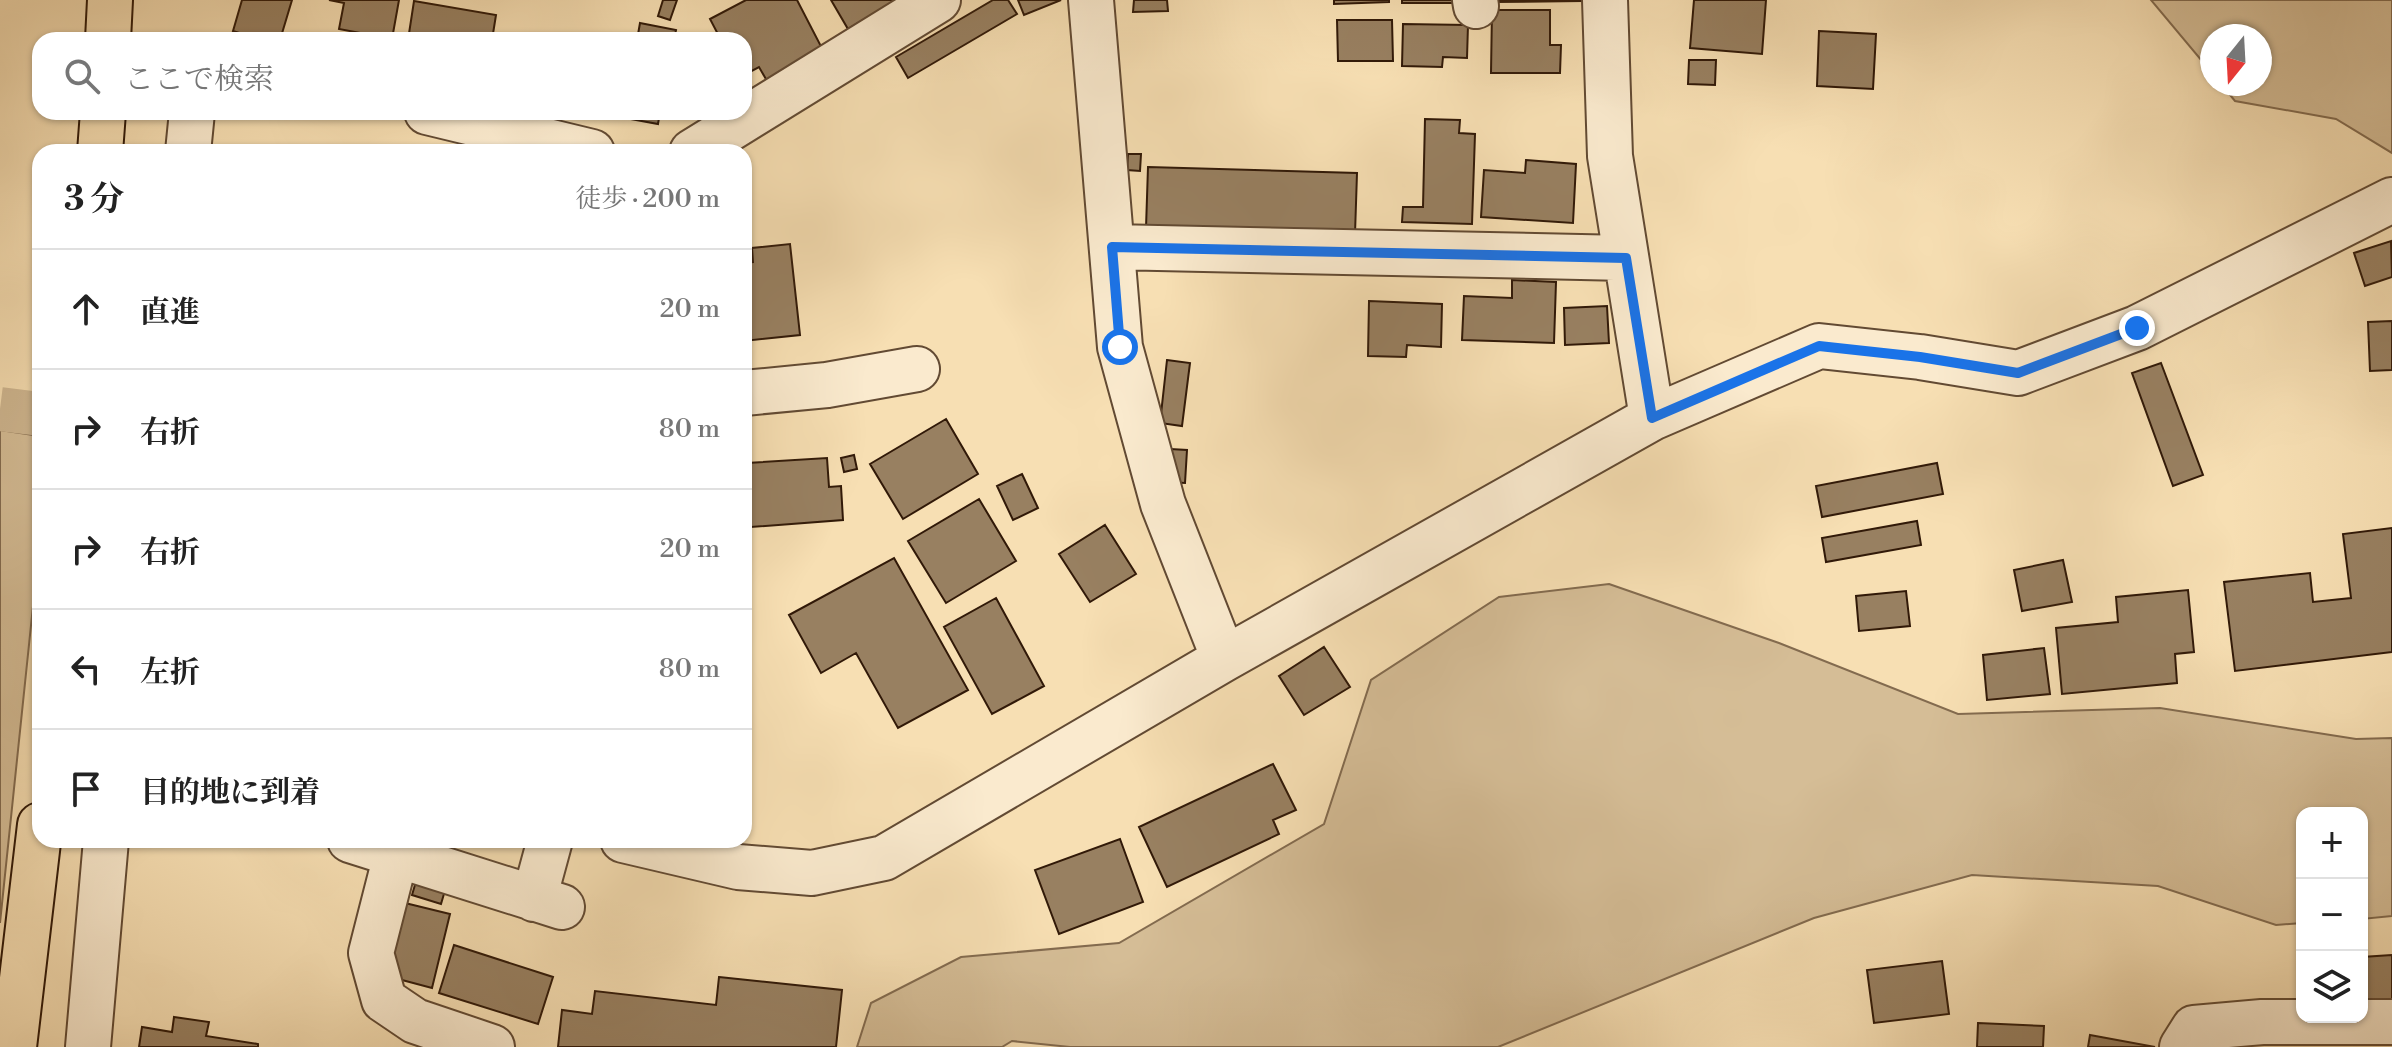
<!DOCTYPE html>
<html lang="ja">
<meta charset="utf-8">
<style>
:root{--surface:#fff;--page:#f6f6f6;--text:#222;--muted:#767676;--line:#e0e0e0}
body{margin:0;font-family:"Libre Bodoni","Noto Serif JP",serif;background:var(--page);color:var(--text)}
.controls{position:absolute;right:24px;bottom:24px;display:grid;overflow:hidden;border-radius:16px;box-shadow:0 2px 6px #0004}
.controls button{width:72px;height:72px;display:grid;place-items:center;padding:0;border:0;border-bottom:2px solid var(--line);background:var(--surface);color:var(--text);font:40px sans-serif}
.compass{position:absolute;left:2200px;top:24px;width:72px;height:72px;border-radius:50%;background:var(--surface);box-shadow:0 2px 6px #0004;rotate:198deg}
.stop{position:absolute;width:24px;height:24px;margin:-18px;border:6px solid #1a73e8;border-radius:50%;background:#fff}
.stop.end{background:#1a73e8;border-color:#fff;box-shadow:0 2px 8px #0008}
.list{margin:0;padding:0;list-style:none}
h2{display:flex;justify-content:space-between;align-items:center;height:104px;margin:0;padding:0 32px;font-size:34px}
h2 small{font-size:26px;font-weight:400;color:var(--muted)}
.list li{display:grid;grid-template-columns:52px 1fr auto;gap:24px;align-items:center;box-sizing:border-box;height:120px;padding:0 32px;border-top:2px solid var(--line)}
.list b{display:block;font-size:30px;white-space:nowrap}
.list em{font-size:26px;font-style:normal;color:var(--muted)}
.icon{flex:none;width:44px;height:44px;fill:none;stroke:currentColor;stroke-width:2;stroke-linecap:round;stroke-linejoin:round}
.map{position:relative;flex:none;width:2392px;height:1047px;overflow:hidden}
.search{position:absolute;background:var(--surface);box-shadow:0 2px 6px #0004;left:32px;top:32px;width:720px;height:88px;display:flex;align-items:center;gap:20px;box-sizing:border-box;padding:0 28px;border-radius:24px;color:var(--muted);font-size:30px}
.panel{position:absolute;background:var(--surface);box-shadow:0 2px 6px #0004;left:32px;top:144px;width:720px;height:704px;border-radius:24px}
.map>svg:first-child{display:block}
.green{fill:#d5bd96;stroke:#836b4f;stroke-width:2}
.building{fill:#988061;stroke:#311908;stroke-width:2}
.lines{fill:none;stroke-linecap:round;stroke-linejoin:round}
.minor-tunnel{stroke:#cfb791;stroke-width:44;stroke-dasharray:44 22;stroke-linecap:butt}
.minor-casing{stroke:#624a33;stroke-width:48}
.highway-casing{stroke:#311908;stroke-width:48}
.minor{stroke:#faeace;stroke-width:44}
.highway{stroke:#f7dfb3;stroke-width:44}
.route{stroke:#1a73e8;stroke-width:10}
</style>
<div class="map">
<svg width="2392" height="1047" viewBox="0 0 2392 1047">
<rect width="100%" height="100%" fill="#f7dfb3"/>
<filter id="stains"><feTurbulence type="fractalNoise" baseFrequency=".0025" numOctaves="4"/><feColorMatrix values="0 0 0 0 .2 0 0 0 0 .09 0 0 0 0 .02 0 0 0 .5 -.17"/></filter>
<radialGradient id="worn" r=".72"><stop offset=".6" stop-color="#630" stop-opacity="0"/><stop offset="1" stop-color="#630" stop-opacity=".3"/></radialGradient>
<path class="green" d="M 2151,0 L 2392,0 L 2392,153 L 2336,119 L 2235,101 L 2221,84 L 2260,84 L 2260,36 L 2212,36 L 2212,73 Z
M 0,430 L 40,436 L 40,539 L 0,923 Z
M 1609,584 L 1779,643 L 1958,714 L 2160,708 L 2356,739 L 2392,738 L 2392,916 L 2362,919 L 2362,813 L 2302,813 L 2302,923 L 2276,925 L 2158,886 L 1972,875 L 1814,918 L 1498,1047 L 1070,1047 L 1012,1041 L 1002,1047 L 857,1047 L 871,1003 L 961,957 L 1119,943 L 1324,824 L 1371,680 L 1499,597 Z"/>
<path class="building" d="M 242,0 L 292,0 L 280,40 L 261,40 L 233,31 Z
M 329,0 L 399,0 L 392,39 L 339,29 L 344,3 Z
M 663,0 L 677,0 L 670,20 L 658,16 Z
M 746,0 L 797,0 L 826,56 L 770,86 L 759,67 L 744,75 L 744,40 L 721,40 L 710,19 Z
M 831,0 L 896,0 L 848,29 Z
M 993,0 L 1008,0 L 1017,14 L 908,78 L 896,57 Z
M 1018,0 L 1061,0 L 1024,15 Z
M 1134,0 L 1167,0 L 1168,11 L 1133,12 Z
M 1334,0 L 1389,0 L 1389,2 L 1334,4 Z
M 1402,0 L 1453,0 L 1453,3 L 1402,3 Z
M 1495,0 L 1582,0 L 1582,1 L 1495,2 Z
M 1694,0 L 1766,0 L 1762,54 L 1690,48 Z
M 414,1 L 496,15 L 492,40 L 408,40 Z
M 1492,10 L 1550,10 L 1550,45 L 1561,45 L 1560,73 L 1491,73 Z
M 1337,20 L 1392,20 L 1393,61 L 1338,61 Z
M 640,23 L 676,30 L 674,40 L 637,40 Z
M 1403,24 L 1468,25 L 1467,58 L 1443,57 L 1442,67 L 1402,66 Z
M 1819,31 L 1876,34 L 1873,89 L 1817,86 Z
M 1689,60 L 1716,60 L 1715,85 L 1688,84 Z
M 593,112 L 660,112 L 658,124 Z
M 1425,119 L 1460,120 L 1459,133 L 1475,134 L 1472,224 L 1402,222 L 1403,207 L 1423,207 Z
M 1128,154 L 1141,154 L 1140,171 L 1127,170 Z
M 1526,160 L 1576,164 L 1573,223 L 1481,217 L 1484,170 L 1525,173 Z
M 1148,167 L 1357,173 L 1355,234 L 1146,228 Z
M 2391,241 L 2392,277 L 2365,286 L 2354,253 Z
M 790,244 L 800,335 L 744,341 L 744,263 L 753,262 L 752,248 Z
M 1512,280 L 1556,282 L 1554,343 L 1462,340 L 1464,296 L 1512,298 Z
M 1369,301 L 1442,304 L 1441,347 L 1407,345 L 1406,357 L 1368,356 Z
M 1607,306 L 1609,343 L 1565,345 L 1564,308 Z
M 2392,321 L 2392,370 L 2370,371 L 2368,322 Z
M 1167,360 L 1190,363 L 1182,426 L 1160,423 Z
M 2161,363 L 2203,475 L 2173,486 L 2132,373 Z
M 946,419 L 978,474 L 903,519 L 870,464 Z
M 1170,449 L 1187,450 L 1185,483 L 1167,482 Z
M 854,455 L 857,469 L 844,472 L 841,458 Z
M 827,458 L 829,487 L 841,486 L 843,520 L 751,527 L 747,463 Z
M 1937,463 L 1943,494 L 1822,517 L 1816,486 Z
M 1022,474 L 1038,508 L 1013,520 L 997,486 Z
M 979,499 L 1016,561 L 946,603 L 908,541 Z
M 1917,521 L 1921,545 L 1826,562 L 1822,538 Z
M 1105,525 L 1136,574 L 1090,602 L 1059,554 Z
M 2392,528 L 2392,652 L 2235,671 L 2224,582 L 2310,573 L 2313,602 L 2351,598 L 2343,534 Z
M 894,558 L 968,690 L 898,728 L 856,653 L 821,673 L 789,615 Z
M 2063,560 L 2072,602 L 2022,611 L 2014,570 Z
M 2188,590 L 2194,652 L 2175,654 L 2177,683 L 2062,694 L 2056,628 L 2118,622 L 2116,597 Z
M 1906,591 L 1910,626 L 1859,631 L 1856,596 Z
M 996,598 L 1044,686 L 992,714 L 944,627 Z
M 1324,647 L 1350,687 L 1304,715 L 1279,676 Z
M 2044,648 L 2050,694 L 1987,700 L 1983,655 Z
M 1273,764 L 1296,810 L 1273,820 L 1279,834 L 1167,887 L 1139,827 Z
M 1120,839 L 1143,902 L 1059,934 L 1035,870 Z
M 417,878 L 446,887 L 441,904 L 412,895 Z
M 405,903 L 450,914 L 432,988 L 387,976 Z
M 454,945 L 553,977 L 538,1024 L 439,993 Z
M 2392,955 L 2392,1003 L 2362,1004 L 2362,957 Z
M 1942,961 L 1949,1014 L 1874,1023 L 1867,970 Z
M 719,977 L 842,990 L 836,1047 L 558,1047 L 562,1010 L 592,1014 L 595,991 L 716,1005 Z
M 174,1017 L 209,1022 L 206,1036 L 258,1044 L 258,1047 L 139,1047 L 142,1027 L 172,1032 Z
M 1978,1023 L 2044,1026 L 2043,1047 L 1977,1047 Z
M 2090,1035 L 2155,1047 L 2088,1047 Z"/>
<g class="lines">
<path class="minor-tunnel" d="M 0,409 L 40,414"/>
<defs>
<path id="minor" d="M 1091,0 L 1120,347 L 1163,504 L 1224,659
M 1475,0 L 1476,6
M 1605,0 L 1610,156 L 1652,418
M 427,112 L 592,152
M 188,152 L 192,112
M 692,152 L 938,0
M 1112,247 L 1626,258
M 744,393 L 827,385 L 917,369
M 350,840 L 562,907
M 623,840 L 738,867 L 812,873 L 884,858 L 1224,659 L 1652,418 L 1819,346 L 1920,357 L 2018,373 L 2137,328 L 2392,200
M 396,855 L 371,953 L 384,1000 L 415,1021 L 492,1047
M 534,899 L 550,840
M 88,1047 L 106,840
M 2182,1047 L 2194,1028 L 2262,1022 L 2392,1022"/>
<path id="highway" d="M 108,40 L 110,0
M 100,152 L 103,112
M 14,1047 L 40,825"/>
</defs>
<use href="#minor" class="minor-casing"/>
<use href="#highway" class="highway-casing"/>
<use href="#minor" class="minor"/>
<use href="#highway" class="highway"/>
</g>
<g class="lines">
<path class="route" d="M 1120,347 L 1112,247 L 1626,258 L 1652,418 L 1819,346 L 1920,357 L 2018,373 L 2137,328"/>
</g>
<rect width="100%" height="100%" filter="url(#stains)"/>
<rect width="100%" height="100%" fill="url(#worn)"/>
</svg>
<div class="controls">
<button>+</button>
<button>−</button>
<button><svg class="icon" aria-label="layers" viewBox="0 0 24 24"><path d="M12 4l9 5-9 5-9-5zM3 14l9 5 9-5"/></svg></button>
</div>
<svg class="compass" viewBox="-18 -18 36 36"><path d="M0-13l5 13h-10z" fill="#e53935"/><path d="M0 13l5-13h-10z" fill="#767676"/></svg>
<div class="stop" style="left:1120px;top:347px"></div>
<div class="stop end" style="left:2137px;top:328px"></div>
<div class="search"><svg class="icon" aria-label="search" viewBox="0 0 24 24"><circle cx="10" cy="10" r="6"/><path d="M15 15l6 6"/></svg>ここで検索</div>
<section class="panel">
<h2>3 分<small>徒歩 · 200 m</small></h2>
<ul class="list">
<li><svg class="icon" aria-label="ahead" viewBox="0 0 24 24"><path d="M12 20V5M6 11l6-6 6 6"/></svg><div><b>直進</b></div><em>20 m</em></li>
<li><svg class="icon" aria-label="right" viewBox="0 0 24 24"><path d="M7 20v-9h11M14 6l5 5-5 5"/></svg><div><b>右折</b></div><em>80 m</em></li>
<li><svg class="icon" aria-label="right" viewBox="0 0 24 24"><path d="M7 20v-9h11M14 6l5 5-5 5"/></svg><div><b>右折</b></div><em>20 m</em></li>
<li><svg class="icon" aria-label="left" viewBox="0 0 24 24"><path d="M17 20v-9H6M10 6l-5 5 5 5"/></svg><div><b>左折</b></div><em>80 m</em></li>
<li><svg class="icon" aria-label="arrive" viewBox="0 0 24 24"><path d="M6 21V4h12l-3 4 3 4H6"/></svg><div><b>目的地に到着</b></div></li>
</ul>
</section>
</div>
